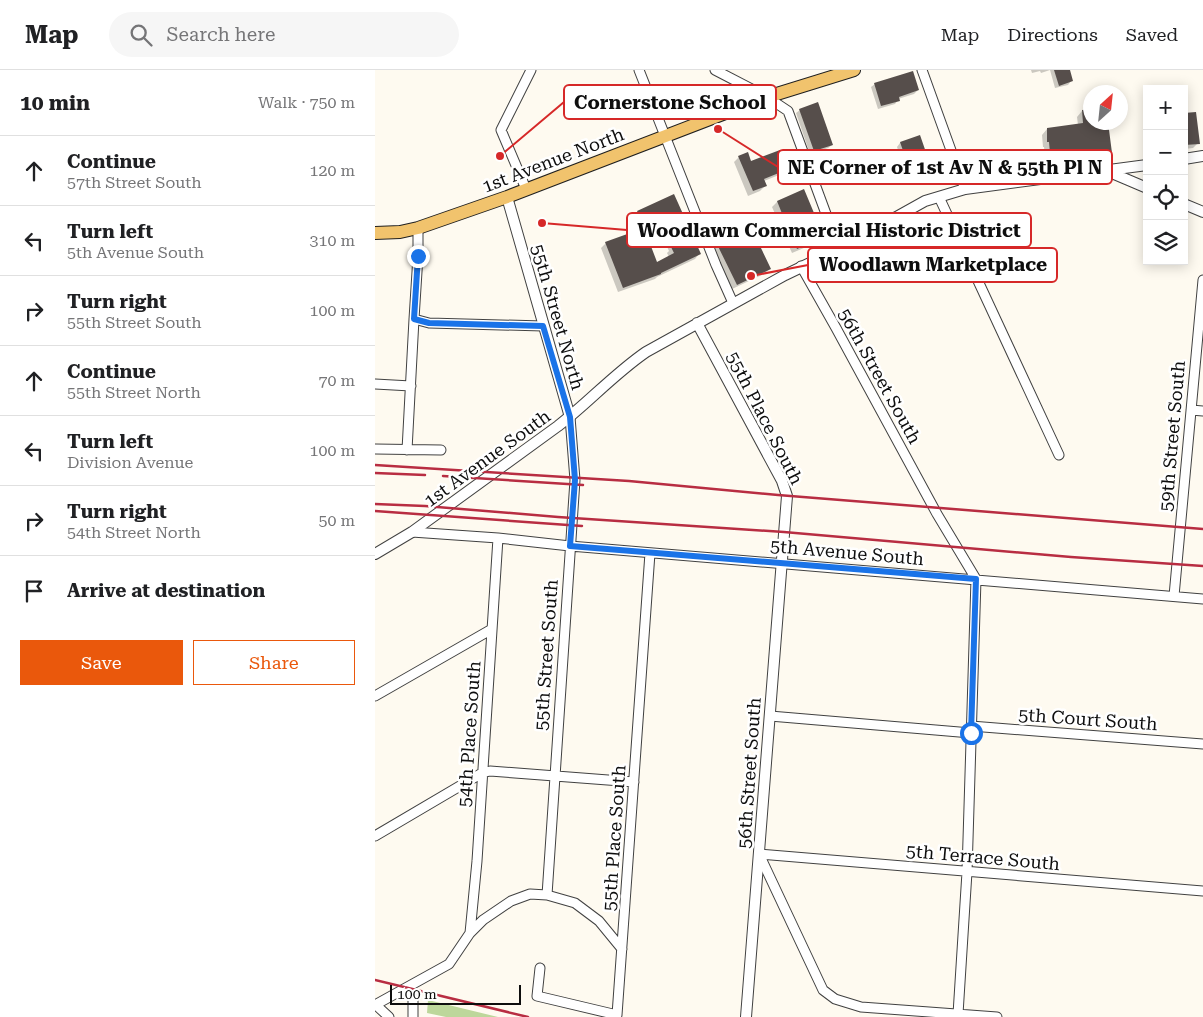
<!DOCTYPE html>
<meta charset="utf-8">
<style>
:root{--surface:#fff;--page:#f6f6f6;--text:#202124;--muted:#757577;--line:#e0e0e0;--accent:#ea580c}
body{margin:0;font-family:"Roboto Serif",serif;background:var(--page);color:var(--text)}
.controls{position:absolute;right:15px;top:15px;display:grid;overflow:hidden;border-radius:0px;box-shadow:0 2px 12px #0003}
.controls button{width:45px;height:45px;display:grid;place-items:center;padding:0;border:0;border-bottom:1px solid var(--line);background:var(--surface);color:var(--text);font:25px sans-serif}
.compass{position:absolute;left:708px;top:15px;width:45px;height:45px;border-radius:50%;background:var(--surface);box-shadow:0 2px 12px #0003;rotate:27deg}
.scale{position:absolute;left:15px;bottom:12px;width:131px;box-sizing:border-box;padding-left:5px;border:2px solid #0e0e0e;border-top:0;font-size:14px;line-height:18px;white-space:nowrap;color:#0e0e0e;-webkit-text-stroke:4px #fff;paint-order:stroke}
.stop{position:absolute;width:15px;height:15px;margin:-11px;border:4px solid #1a73e8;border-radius:50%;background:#fff}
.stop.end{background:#1a73e8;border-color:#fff;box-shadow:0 1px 5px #0008}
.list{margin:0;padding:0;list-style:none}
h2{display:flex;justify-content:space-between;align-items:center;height:65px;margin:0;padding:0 20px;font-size:21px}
h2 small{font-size:16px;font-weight:400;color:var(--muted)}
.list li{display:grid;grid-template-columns:32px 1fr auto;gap:15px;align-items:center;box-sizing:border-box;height:70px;padding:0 20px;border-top:1px solid var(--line)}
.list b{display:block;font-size:19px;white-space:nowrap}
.list p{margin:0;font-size:16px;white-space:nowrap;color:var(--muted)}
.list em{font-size:16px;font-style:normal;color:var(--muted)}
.actions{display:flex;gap:10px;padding:15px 20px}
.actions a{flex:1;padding:11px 0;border:1px solid var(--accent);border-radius:0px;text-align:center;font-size:18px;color:var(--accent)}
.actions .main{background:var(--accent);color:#fff}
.icon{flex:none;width:28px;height:28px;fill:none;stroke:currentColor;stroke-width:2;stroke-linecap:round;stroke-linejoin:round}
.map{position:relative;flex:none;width:828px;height:947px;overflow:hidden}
header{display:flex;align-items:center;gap:30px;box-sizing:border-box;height:70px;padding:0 25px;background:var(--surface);border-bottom:1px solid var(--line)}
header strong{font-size:24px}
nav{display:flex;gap:28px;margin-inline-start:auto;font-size:18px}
.search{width:350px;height:45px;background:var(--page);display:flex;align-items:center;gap:12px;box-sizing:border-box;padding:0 18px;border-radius:28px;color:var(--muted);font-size:19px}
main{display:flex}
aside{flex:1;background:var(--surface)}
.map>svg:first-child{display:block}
.forest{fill:#bdd79b}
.shadow{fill:#0003}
.building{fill:#564e4b}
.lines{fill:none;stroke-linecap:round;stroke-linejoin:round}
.minor-casing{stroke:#414141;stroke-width:11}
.tertiary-casing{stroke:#414141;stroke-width:12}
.primary-casing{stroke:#1f1f1f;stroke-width:14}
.minor{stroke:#fff;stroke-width:9}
.tertiary{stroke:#fff;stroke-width:10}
.primary{stroke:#f1c36d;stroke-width:12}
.rail{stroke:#b82d42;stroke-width:2.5}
.route{stroke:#1a73e8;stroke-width:6}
.labels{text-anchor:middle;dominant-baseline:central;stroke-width:5;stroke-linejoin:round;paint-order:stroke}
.street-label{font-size:18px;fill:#0e0e0e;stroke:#fff}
.leader{fill:none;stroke:#d62828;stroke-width:2}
.callout-dot{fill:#d62828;stroke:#fff;stroke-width:2}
.callout{fill:#fff;stroke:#d62828;stroke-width:2}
.callout-label{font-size:19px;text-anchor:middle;font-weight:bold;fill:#0e0e0e}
</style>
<header>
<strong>Map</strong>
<div class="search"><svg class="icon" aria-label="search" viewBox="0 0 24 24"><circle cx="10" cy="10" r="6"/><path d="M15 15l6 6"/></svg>Search here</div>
<nav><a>Map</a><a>Directions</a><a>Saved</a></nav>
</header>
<main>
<aside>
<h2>10 min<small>Walk · 750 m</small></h2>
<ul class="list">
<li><svg class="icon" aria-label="ahead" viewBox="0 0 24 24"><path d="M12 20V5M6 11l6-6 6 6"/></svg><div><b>Continue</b><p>57th Street South</p></div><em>120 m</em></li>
<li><svg class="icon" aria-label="left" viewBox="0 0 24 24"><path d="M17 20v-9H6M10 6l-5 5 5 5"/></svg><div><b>Turn left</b><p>5th Avenue South</p></div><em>310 m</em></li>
<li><svg class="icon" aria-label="right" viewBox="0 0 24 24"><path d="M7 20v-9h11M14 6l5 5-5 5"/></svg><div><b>Turn right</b><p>55th Street South</p></div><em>100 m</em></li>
<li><svg class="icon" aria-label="ahead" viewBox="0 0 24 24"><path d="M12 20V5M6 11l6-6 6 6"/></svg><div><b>Continue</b><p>55th Street North</p></div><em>70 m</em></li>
<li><svg class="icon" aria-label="left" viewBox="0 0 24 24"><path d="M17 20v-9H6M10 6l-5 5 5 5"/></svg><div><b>Turn left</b><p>Division Avenue</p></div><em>100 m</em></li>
<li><svg class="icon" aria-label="right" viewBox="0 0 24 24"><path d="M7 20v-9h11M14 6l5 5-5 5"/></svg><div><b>Turn right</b><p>54th Street North</p></div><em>50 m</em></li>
<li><svg class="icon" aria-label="arrive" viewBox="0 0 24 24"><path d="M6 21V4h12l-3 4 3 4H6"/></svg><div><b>Arrive at destination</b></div></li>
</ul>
<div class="actions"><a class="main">Save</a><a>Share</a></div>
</aside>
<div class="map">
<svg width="828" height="947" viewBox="0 0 828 947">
<rect width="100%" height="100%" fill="#fefaf0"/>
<path class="forest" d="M 53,930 L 123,947 L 71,947 L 52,943 Z"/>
<path class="shadow" d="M 656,0 L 693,0 L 696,11 L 693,15 L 680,18 L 675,0 L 666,3 L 665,1 L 657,3 Z
M 500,14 L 543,20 L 539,24 L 523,29 L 523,30 L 520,34 L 503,39 L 496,17 Z
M 425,40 L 457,75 L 453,78 L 435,84 L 421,43 Z
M 707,41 L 736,82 L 731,88 L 713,90 L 712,88 L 687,92 L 686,84 L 670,87 L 669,77 L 668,77 L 667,65 L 672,59 L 703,55 L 702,47 Z
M 809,45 L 823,73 L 818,78 L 809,79 Z
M 772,51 L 772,76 L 768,55 Z
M 545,67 L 553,91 L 549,94 L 530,101 L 522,77 L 525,73 Z
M 364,87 L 376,93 L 408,90 L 419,96 L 414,101 L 389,111 L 391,115 L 385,121 L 373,126 L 359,92 Z
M 428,121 L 448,167 L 443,172 L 417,183 L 412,172 L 414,169 L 408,154 L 405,155 L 397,137 L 402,132 Z
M 299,126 L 324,184 L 320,189 L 282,207 L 280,209 L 243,222 L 226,178 L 231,173 L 281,193 L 294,187 L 292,183 L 294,181 L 278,147 L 261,154 L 258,147 L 263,142 Z
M 336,161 L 358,165 L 394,199 L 389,204 L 357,219 L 331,166 Z"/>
<path class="building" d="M 679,0 L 695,0 L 698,11 L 684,16 Z
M 538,1 L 544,20 L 524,27 L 525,31 L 506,36 L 499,13 Z
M 443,32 L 458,75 L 439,81 L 424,39 Z
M 716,39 L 716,52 L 733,52 L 737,83 L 717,85 L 717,84 L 692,88 L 691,80 L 675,83 L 674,72 L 672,72 L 672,58 L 708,53 L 707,40 Z
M 821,42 L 825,74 L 809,75 L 809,43 Z
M 545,65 L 554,91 L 534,98 L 525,72 Z
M 405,80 L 408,88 L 416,85 L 421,96 L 389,109 L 392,116 L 378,121 L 363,86 L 373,82 L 376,91 Z
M 429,119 L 449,167 L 422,179 L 416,165 L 419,164 L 413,149 L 410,151 L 402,131 Z
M 299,124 L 326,184 L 286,203 L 286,204 L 248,218 L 230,172 L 269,158 L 282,192 L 299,183 L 296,177 L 298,176 L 283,143 L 266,150 L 262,141 Z
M 353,152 L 359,163 L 373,156 L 383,177 L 385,176 L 396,199 L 362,215 L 335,160 Z"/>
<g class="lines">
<defs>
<path id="minor" d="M 264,0 L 341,195 L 358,233
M 340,0 L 392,27 L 413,41 L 464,179
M 547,0 L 590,119
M 151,119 L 126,60 L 156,0
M 564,127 L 684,385
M 426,196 L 461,258 L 562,444 L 601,509 L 592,802 L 583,944
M 39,249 L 54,253 L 168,256
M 0,314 L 36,316
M 816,340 L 828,341
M 0,379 L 66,380
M 32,380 L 39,249 L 43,186 L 43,158
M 37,462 L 123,468 L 195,476 L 828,529
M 799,526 L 828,210
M 0,626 L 117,559
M 395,646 L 596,663
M 596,656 L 828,674
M 0,766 L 107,703 L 115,701 L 259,712
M 384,784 L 828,821
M 384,784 L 448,920 L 460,929 L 486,937 L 622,947
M 172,825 L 200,410 L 195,347
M 95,863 L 102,791 L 123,468
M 165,898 L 162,926 L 242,945 L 275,483
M 32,918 L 38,930 L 38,947
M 0,935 L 74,894 L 95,863 L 108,850 L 136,831 L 155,824 L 172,825 L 200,833 L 224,851 L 247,879
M 1,935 L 14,947"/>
<path id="tertiary" d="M 809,89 L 828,86
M 732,101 L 772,118
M 132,127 L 195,347
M 809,134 L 828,142
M 322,253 L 407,411 L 412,426 L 371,947
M 0,484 L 37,462 L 183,356 C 213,333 239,304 271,282 L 410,205 L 464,179 L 550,131 L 590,119 L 772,95"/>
<path id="primary" d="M 0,163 L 25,162 L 43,158 L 132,127 L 392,27 L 479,0"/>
</defs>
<use href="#minor" class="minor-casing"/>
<use href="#tertiary" class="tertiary-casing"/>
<use href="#primary" class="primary-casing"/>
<use href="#minor" class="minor"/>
<use href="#tertiary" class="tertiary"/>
<use href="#primary" class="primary"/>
<path class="rail" d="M 0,395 L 254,411 L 403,425 L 828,459
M 0,403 L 50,405
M 68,406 L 208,415
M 0,434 L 50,436 L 183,447 L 409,462 L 696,487 L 828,496
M 0,441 L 207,456
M 0,910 L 153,947"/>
</g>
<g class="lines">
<path class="route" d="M 43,186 L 39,249 L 54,253 L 168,256 L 195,347 L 200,410 L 195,476 L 601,509 L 596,663"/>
</g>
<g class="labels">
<g class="street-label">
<text transform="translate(178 90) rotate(-21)">1st Avenue North</text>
<text transform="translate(183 247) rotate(74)">55th Street North</text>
<text transform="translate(505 306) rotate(61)">56th Street South</text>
<text transform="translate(390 348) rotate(63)">55th Place South</text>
<text transform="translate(797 366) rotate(-85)">59th Street South</text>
<text transform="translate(112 388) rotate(-36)">1st Avenue South</text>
<text transform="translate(472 482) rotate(5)">5th Avenue South</text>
<text transform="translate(171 585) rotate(-86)">55th Street South</text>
<text transform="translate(713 649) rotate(4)">5th Court South</text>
<text transform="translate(94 664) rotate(-86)">54th Place South</text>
<text transform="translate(374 703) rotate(-86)">56th Street South</text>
<text transform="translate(239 768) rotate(-86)">55th Place South</text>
<text transform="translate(608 787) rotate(5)">5th Terrace South</text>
</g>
</g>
<path class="leader" d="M125 86L189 32M343 59L403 97M167 153L252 160M376 206L433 195"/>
<g class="callout-dot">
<circle cx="125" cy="86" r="5"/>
<circle cx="343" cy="59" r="5"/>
<circle cx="167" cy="153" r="5"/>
<circle cx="376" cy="206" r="5"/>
</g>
<g class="callout">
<rect x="189" y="15" width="212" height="34" rx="5"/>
<rect x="403" y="80" width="334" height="34" rx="5"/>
<rect x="252" y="143" width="404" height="34" rx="5"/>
<rect x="433" y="178" width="249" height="34" rx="5"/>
</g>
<g class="callout-label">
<text x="295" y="39">Cornerstone School</text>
<text x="570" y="104">NE Corner of 1st Av N &amp; 55th Pl N</text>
<text x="454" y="167">Woodlawn Commercial Historic District</text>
<text x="558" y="201">Woodlawn Marketplace</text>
</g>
</svg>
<div class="controls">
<button>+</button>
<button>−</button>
<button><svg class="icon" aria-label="locate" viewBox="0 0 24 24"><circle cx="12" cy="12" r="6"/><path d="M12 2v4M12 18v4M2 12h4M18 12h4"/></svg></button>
<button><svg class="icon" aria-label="layers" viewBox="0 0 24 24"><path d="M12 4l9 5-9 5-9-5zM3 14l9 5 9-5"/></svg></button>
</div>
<svg class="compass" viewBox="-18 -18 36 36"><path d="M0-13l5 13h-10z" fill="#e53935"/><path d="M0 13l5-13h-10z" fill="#757577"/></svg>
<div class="scale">100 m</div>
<div class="stop" style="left:596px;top:663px"></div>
<div class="stop end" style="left:43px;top:186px"></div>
</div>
</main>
